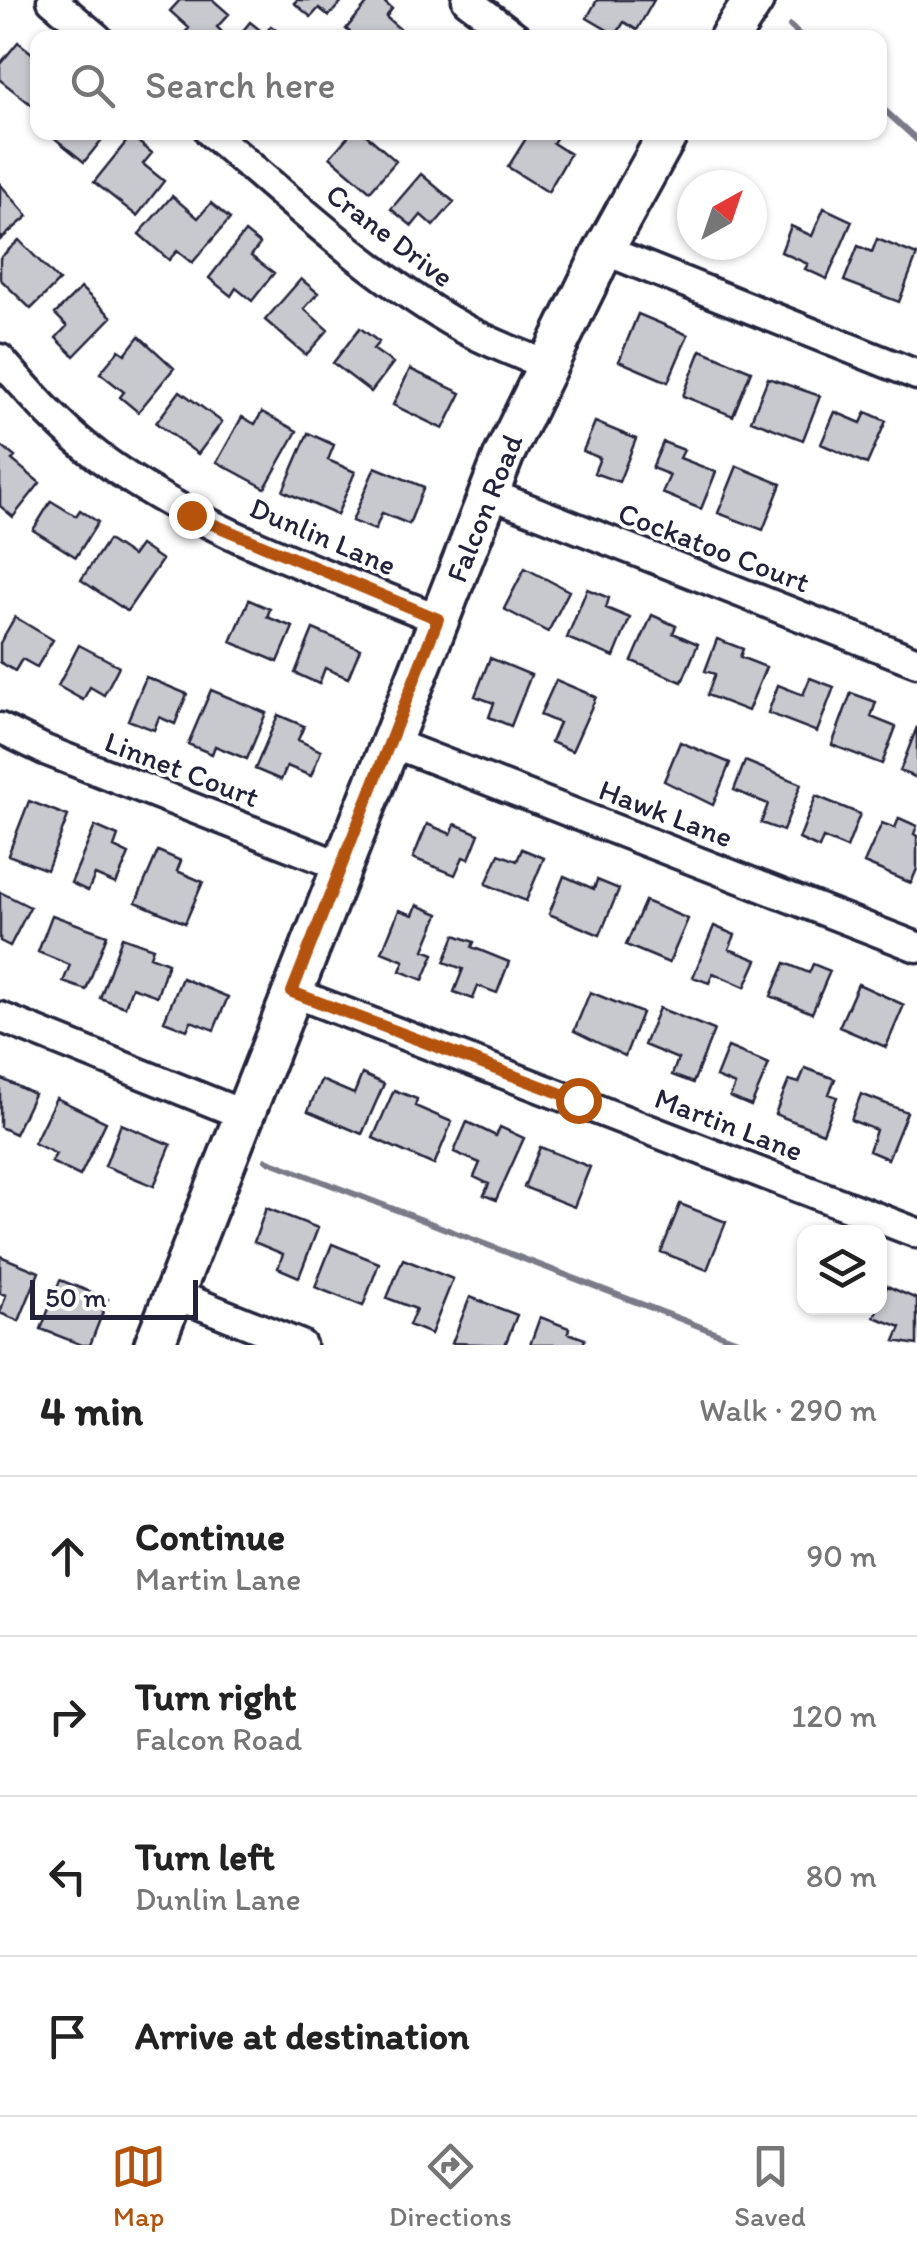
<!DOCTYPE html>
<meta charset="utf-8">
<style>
:root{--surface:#fff;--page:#f2f2f2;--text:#222;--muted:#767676;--line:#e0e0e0;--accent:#b45309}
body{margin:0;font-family:Itim,sans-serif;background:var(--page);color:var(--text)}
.controls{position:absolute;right:30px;bottom:30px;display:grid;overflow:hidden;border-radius:20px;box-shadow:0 2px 8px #0004}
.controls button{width:90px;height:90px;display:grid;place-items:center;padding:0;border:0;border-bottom:2px solid var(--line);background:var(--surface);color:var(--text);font:50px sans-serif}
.compass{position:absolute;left:677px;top:170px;width:90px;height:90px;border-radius:50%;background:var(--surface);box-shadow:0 2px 8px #0004;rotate:40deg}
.scale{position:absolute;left:30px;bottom:25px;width:168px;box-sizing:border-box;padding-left:10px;border:5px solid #22223b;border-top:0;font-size:28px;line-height:35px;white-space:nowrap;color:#22223b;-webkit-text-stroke:8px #fff;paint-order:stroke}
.stop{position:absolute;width:30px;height:30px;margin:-22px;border:8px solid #b45309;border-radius:50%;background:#fff}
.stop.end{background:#b45309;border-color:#fff;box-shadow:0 2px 10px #0008}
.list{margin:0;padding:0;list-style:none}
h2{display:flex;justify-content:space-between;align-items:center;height:130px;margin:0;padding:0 40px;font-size:42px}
h2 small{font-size:32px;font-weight:400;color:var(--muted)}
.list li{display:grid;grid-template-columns:65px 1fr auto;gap:30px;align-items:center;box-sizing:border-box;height:160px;padding:0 40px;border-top:2px solid var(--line)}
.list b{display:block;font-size:38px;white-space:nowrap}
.list p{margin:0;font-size:32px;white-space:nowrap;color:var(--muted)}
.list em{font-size:32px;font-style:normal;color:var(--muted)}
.icon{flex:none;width:55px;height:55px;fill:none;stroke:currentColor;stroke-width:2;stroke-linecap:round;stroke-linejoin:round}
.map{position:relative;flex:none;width:917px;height:1345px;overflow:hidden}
.search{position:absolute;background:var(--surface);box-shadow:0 2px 8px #0004;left:30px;right:30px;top:30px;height:110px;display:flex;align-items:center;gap:25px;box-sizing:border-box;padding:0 35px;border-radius:20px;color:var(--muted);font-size:38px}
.sheet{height:770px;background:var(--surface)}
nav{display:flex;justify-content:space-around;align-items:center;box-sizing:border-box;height:140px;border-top:2px solid var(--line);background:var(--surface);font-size:28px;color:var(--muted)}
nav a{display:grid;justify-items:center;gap:5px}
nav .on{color:var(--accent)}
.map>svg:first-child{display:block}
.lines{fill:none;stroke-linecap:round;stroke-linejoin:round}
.stream{stroke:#7a7a88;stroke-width:6}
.building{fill:#c8c8cf;stroke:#22223b;stroke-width:2.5}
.street-casing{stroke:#22223b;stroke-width:35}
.secondary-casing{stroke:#22223b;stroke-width:45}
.street{stroke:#fff;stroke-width:28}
.secondary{stroke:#fff;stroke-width:38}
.route{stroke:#b45309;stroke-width:12}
.labels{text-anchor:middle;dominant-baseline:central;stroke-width:8;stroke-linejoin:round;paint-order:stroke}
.street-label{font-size:30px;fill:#22223b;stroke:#fff}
</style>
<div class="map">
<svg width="917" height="1345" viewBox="0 0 917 1345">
<rect width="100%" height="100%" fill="#fff"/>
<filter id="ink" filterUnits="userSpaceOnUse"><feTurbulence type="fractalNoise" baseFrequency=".01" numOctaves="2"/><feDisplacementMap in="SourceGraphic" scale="20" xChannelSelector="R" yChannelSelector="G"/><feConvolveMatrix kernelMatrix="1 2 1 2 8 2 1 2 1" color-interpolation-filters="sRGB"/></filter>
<g filter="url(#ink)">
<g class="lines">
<path class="stream" d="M 790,26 L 803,38
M 880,106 L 917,140
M 266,1160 L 748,1345"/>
</g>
<path class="building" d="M 180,0 L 213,0 L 229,14 L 217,27 L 223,33 L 219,38 L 186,38 L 183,35 L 189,28 L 170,11 Z
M 297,0 L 343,0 L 329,16 L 319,8 L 311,17 L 294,3 Z
M 370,0 L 382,0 L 392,9 L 386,17 L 402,31 L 397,38 L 357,38 L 346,29 Z
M 597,0 L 654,0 L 637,30 L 624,22 L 616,35 L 587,18 Z
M 250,22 L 265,34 L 271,26 L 282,35 L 237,38 Z
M 18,42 L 38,58 L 38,110 L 0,80 L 0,64 Z
M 47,132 L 108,132 L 84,162 Z
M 352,132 L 363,132 L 396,161 L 370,191 L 330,157 Z
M 530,132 L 560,132 L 553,143 L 570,154 L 548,192 L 508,167 Z
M 131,136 L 152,153 L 143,164 L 164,181 L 137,216 L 94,182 Z
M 421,174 L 454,202 L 433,226 L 421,215 L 412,226 L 391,209 Z
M 0,184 L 28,216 L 0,240 Z
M 172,196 L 198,218 L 211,203 L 230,219 L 192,263 L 177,251 L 169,260 L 139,234 Z
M 824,208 L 852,221 L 827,279 L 805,269 L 808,264 L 781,252 L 791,226 L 812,236 Z
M 245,232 L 260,244 L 251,256 L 274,273 L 252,301 L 236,288 L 231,296 L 209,278 Z
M 877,239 L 917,255 L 899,302 L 844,281 L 858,246 L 872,252 Z
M 19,240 L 59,281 L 31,309 L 0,279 L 0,258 Z
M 301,279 L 318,293 L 304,309 L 328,330 L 306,355 L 265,320 Z
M 81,288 L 112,317 L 74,356 L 56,338 L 67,326 L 55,314 Z
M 638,314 L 688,335 L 668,382 L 619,361 Z
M 360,328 L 379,342 L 373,349 L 393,363 L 371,392 L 333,363 Z
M 139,336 L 174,368 L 138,412 L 120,397 L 124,392 L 100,373 L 119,350 L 125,354 Z
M 701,350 L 751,371 L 733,416 L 683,396 Z
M 410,369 L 461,393 L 443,429 L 393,405 Z
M 768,378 L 820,396 L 803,440 L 751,420 Z
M 180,391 L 222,422 L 198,454 L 156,423 Z
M 262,412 L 297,431 L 265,488 L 217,462 L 242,417 L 255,424 Z
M 835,412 L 861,423 L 866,412 L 886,421 L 867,464 L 821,444 Z
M 595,422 L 636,439 L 619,482 L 594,473 L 600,458 L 583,451 Z
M 308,433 L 334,445 L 328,460 L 355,472 L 337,515 L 283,491 Z
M 663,442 L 684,450 L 680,458 L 716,472 L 701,509 L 662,493 L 670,475 L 652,468 Z
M 0,445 L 15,457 L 12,460 L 40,483 L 13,517 L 0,506 Z
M 737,466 L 781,484 L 763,530 L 718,513 Z
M 375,467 L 424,487 L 409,524 L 382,513 L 375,530 L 352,521 Z
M 51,501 L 76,516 L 80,510 L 98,522 L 76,557 L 33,530 Z
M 108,540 L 132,556 L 140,545 L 162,560 L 127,611 L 81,580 Z
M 525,568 L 569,591 L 548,632 L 504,609 Z
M 587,589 L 609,598 L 606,608 L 630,618 L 614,657 L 567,638 Z
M 249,600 L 270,609 L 267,617 L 293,627 L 278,662 L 231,642 Z
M 652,615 L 676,626 L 673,633 L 698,644 L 682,682 L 632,661 Z
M 15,617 L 53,640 L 37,667 L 22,659 L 15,671 L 0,662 L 0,643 Z
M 313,629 L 360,649 L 348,678 L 325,668 L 319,684 L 295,673 Z
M 717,639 L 743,649 L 740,657 L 766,667 L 748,711 L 707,695 L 715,674 L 705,671 Z
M 79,645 L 119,666 L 104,695 L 90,687 L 83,700 L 58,686 Z
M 490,658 L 531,675 L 511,726 L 489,717 L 494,703 L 475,696 Z
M 146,677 L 187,694 L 175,724 L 159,717 L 154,730 L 128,720 Z
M 810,678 L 834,687 L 817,732 L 768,713 L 778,685 L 803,695 Z
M 556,680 L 596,697 L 572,751 L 551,742 L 559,723 L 540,715 Z
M 211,690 L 266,713 L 247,759 L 215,746 L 212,754 L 188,744 Z
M 851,693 L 876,702 L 871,717 L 896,727 L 882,764 L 832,745 Z
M 278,715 L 304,726 L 298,740 L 321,751 L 311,776 L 287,766 L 281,780 L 255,769 Z
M 917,727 L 917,778 L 900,771 Z
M 680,742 L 730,763 L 713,805 L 664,781 Z
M 745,761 L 801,784 L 783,831 L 761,823 L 768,804 L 734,790 Z
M 816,796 L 860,814 L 847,848 L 823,838 L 819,848 L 799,839 Z
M 29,801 L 68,816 L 47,870 L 8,855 Z
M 899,818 L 917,826 L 914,834 L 917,836 L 917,869 L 911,883 L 864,863 L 882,823 L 895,828 Z
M 427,824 L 451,834 L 455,824 L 479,834 L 469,859 L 463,857 L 455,875 L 413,858 Z
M 95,826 L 118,836 L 114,847 L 129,854 L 116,884 L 95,875 L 88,891 L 71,883 Z
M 522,849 L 544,858 L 526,901 L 486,884 L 499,854 L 517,861 Z
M 158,851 L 181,861 L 177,871 L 203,882 L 185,923 L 136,902 Z
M 564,876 L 594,889 L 597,880 L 619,889 L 600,935 L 549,914 Z
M 0,892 L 30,907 L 10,946 L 0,941 Z
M 645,901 L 688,919 L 669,963 L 626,945 Z
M 417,905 L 439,914 L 424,950 L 434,954 L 423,980 L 400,971 L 404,961 L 382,952 L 399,910 L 413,915 Z
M 52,915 L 107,935 L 86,990 L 63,982 L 70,965 L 38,952 Z
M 714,926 L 735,935 L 729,949 L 757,960 L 745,987 L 713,973 L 709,983 L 693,977 Z
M 455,935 L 474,942 L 472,947 L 509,962 L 497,993 L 478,986 L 473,999 L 454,992 L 463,969 L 444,962 Z
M 122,937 L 153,948 L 150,956 L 168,963 L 157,996 L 132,987 L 125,1007 L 100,998 Z
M 785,963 L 809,973 L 813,964 L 830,971 L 812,1013 L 771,996 Z
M 182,978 L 228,997 L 214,1030 L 191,1021 L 187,1030 L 164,1021 Z
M 858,984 L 904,1005 L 886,1047 L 839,1027 Z
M 590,992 L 642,1013 L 625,1056 L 574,1031 Z
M 659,1008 L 714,1030 L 693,1083 L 672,1075 L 678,1059 L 644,1045 Z
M 728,1047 L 769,1064 L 751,1106 L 730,1097 L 735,1085 L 716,1077 Z
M 805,1068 L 835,1079 L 829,1094 L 837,1097 L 823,1133 L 775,1114 L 789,1080 L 799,1083 Z
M 362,1074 L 384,1084 L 362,1134 L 308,1111 L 321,1080 L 354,1094 Z
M 0,1078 L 34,1094 L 15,1134 L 0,1127 Z
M 394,1090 L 417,1099 L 415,1106 L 452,1122 L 434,1165 L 373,1138 Z
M 861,1094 L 907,1112 L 888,1159 L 869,1151 L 876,1130 L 851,1120 Z
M 56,1098 L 106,1122 L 80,1176 L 51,1162 L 56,1154 L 34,1143 Z
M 467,1122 L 496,1136 L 500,1127 L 524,1138 L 496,1200 L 484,1195 L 489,1184 L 474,1177 L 480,1163 L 454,1152 Z
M 121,1124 L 171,1145 L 154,1186 L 105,1166 Z
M 540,1147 L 590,1167 L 574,1207 L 524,1187 Z
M 680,1204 L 726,1222 L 707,1270 L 661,1252 Z
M 266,1208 L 318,1228 L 299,1277 L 278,1268 L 283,1254 L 254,1242 Z
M 332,1244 L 379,1263 L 363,1306 L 315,1287 Z
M 0,1256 L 39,1272 L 19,1321 L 0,1313 L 6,1295 L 0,1293 Z
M 403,1259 L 453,1279 L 431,1334 L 409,1325 L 416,1309 L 387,1298 Z
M 60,1280 L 108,1299 L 90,1345 L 82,1345 L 41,1329 Z
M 887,1286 L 917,1299 L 917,1345 L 895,1341 L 901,1327 L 874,1317 Z
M 470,1297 L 517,1315 L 505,1345 L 452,1343 Z
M 540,1317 L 569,1328 L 568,1333 L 585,1339 L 583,1345 L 530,1345 Z"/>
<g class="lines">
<defs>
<path id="street" d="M 52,0 L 97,38
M 467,0 L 517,38
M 210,132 C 291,200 369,275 461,327 C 487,342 518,353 546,365
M 604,250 L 917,375
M 0,359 C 31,394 61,429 99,457 C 200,532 323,572 438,619
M 488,493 L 917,662
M 0,728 L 45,750 L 341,866
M 390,742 L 917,947
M 292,992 L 917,1233
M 0,1017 L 244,1115
M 174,1294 L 301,1345"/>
<path id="secondary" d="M 729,38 L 754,0
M 154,1345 L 504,455 L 604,250 L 669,132"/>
</defs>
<use href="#street" class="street-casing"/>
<use href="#secondary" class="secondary-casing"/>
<use href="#street" class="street"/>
<use href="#secondary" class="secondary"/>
</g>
</g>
<g class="lines" filter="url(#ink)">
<path class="route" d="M 191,515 L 438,619 L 292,992 L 578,1100"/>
</g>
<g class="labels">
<g class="street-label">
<text transform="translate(390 235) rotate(37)">Crane Drive</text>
<text transform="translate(484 508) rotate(-68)">Falcon Road</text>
<text transform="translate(323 536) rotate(23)">Dunlin Lane</text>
<text transform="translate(714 547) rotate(21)">Cockatoo Court</text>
<text transform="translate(182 769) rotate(21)">Linnet Court</text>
<text transform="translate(666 813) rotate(21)">Hawk Lane</text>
<text transform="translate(729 1124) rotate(21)">Martin Lane</text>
</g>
</g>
</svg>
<div class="controls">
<button><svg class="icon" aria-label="layers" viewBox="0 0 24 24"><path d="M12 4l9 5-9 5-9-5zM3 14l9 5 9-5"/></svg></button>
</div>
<svg class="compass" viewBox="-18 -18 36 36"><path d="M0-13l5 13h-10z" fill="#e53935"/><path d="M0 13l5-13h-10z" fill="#767676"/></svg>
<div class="scale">50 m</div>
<div class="stop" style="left:578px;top:1100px"></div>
<div class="stop end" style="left:191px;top:515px"></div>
<div class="search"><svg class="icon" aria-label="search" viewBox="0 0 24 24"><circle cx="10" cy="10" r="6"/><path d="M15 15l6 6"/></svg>Search here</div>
</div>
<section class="sheet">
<h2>4 min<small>Walk · 290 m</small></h2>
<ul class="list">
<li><svg class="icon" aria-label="ahead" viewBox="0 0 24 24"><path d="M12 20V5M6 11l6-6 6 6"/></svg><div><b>Continue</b><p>Martin Lane</p></div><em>90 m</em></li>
<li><svg class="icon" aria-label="right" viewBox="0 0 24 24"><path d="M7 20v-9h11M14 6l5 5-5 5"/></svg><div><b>Turn right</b><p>Falcon Road</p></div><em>120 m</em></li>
<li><svg class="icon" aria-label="left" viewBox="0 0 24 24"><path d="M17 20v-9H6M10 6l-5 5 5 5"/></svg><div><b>Turn left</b><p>Dunlin Lane</p></div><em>80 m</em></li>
<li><svg class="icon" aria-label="arrive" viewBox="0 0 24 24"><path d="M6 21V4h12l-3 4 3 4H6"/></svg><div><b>Arrive at destination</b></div></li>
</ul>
</section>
<nav>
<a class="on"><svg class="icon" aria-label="map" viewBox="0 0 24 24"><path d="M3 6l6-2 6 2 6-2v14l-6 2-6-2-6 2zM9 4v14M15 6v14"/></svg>Map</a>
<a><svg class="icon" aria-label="directions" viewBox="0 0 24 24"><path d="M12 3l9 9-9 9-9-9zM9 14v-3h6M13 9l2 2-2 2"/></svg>Directions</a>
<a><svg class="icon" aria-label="saved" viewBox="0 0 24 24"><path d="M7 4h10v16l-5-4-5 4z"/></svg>Saved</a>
</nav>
